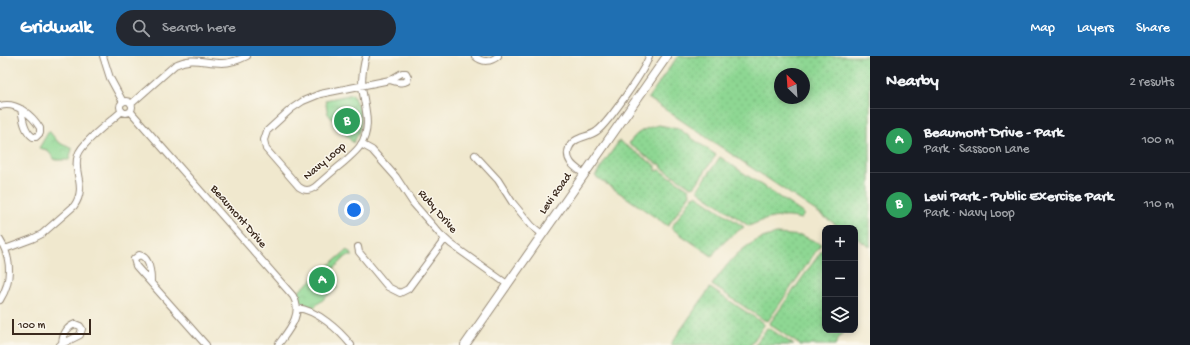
<!DOCTYPE html>
<meta charset="utf-8">
<style>
:root{--surface:#171b24;--page:#242831;--text:#f1f3f6;--muted:#9ea1a6;--line:#363941;--accent:#1f6fb2}
body{margin:0;font-family:"Gochi Hand",sans-serif;background:var(--page);color:var(--text)}
.controls{position:absolute;right:12px;bottom:12px;display:grid;overflow:hidden;border-radius:8px;box-shadow:0 2px 6px #0003}
.controls button{width:36px;height:36px;display:grid;place-items:center;padding:0;border:0;border-bottom:1px solid var(--line);background:var(--surface);color:var(--text);font:20px sans-serif}
.compass{position:absolute;left:774px;top:12px;width:36px;height:36px;border-radius:50%;background:var(--surface);box-shadow:0 2px 6px #0003;rotate:335deg}
.scale{position:absolute;left:12px;bottom:10px;width:79px;box-sizing:border-box;padding-left:4px;border:2px solid #3b2a1e;border-top:0;font-size:11px;line-height:14px;white-space:nowrap;color:#3b2a1e;-webkit-text-stroke:3px #fbf7ec;paint-order:stroke}
.you{position:absolute;left:354px;top:154px;width:14px;height:14px;margin:-10px;border:3px solid #fff;border-radius:50%;background:#1a73e8;box-shadow:0 0 0 6px #1a73e833}
.badge{display:grid;place-items:center;width:26px;height:26px;border-radius:50%;background:var(--accent);color:#fff;font-size:13px;font-weight:700}
.pin{position:absolute;translate:-50% -50%;border:2px solid #fff;box-shadow:0 1px 4px #0006}
.list{margin:0;padding:0;list-style:none}
h2{display:flex;justify-content:space-between;align-items:center;height:52px;margin:0;padding:0 16px;font-size:17px}
h2 small{font-size:13px;font-weight:400;color:var(--muted)}
.list li{display:grid;grid-template-columns:26px 1fr auto;gap:12px;align-items:center;box-sizing:border-box;height:64px;padding:0 16px;border-top:1px solid var(--line)}
.list b{display:block;font-size:15px;white-space:nowrap}
.list p{margin:0;font-size:13px;white-space:nowrap;color:var(--muted)}
.list em{font-size:13px;font-style:normal;color:var(--muted)}
.icon{flex:none;width:22px;height:22px;fill:none;stroke:currentColor;stroke-width:2;stroke-linecap:round;stroke-linejoin:round}
.map{position:relative;flex:none;width:870px;height:289px;overflow:hidden}
header{display:flex;align-items:center;gap:24px;box-sizing:border-box;height:56px;padding:0 20px;background:var(--accent);color:#fff}
header strong{font-size:19px}
nav{display:flex;gap:22px;margin-inline-start:auto;font-size:14px}
.search{width:280px;height:36px;background:var(--page);display:flex;align-items:center;gap:10px;box-sizing:border-box;padding:0 14px;border-radius:22px;color:var(--muted);font-size:15px}
main{display:flex}
aside{flex:1;background:var(--surface)}
.map>svg:first-child{display:block}
.grass{fill:url(#grass-dots);stroke:#648058;fill-rule:evenodd}
.park{fill:url(#park-crowns);stroke:#648058}
.lines{fill:none;stroke-linecap:round;stroke-linejoin:round}
.minor-casing{stroke:#968976;stroke-width:8}
.major-casing{stroke:#968976;stroke-width:10}
.minor{stroke:#fff;stroke-width:6}
.major{stroke:#fff;stroke-width:8}
.labels{text-anchor:middle;dominant-baseline:central;stroke-width:3;stroke-linejoin:round;paint-order:stroke}
.street-label{font-size:12px;fill:#3b2a1e;stroke:#fbf7ec}
</style>
<header>
<strong>Gridwalk</strong>
<div class="search"><svg class="icon" aria-label="search" viewBox="0 0 24 24"><circle cx="10" cy="10" r="6"/><path d="M15 15l6 6"/></svg>Search here</div>
<nav><a>Map</a><a>Layers</a><a>Share</a></nav>
</header>
<main>
<div class="map">
<svg width="870" height="289" viewBox="0 0 870 289">
<defs>
<pattern id="grass-dots" width="8" height="8" patternUnits="userSpaceOnUse"><rect width="8" height="8" fill="#8ed793"/><path d="M2 2h.1M6 6h.1" fill="none" stroke="#7bb97e" stroke-width="1.8" stroke-linecap="round"/></pattern>
<pattern id="park-crowns" width="20" height="18" patternUnits="userSpaceOnUse"><rect width="20" height="18" fill="#8ed793"/><path d="M2 6a3 3 0 1 1 6 0M12 15a3 3 0 1 1 6 0" fill="none" stroke="#7bb97e"/></pattern>
</defs>
<rect width="100%" height="100%" fill="#fbf7ec"/>
<filter id="ink" filterUnits="userSpaceOnUse"><feTurbulence type="fractalNoise" baseFrequency=".025" numOctaves="2"/><feDisplacementMap in="SourceGraphic" scale="8" xChannelSelector="R" yChannelSelector="G"/><feConvolveMatrix kernelMatrix="1 2 1 2 8 2 1 2 1" color-interpolation-filters="sRGB"/></filter>
<filter id="wash" filterUnits="userSpaceOnUse"><feTurbulence type="fractalNoise" baseFrequency=".012" numOctaves="4" result="noise"/><feDisplacementMap in="SourceGraphic" scale="16" xChannelSelector="R" yChannelSelector="G"/><feGaussianBlur stdDeviation="0.9" result="paint"/><feColorMatrix in="noise" values="0 0 0 0 0 0 0 0 0 0 0 0 0 0 0 0 0 1.4 0 .05"/><feComposite in="paint" operator="in"/></filter>
<g filter="url(#wash)">
<rect width="100%" height="100%" fill="#f0e8ce"/>
<path class="grass" d="M 678,0 L 870,0 L 870,191 L 855,181 L 855,172 L 841,172 L 648,42 ZM 780,18 L 804,18 L 804,42 L 780,42 Z
M 659,69 L 679,73 L 716,99 L 695,130 L 691,131 L 662,112 L 661,108 L 657,108 L 629,88 C 635,76 646,72 659,69 Z
M 619,85 L 656,110 L 656,115 L 660,114 L 689,133 L 690,138 L 668,170 L 595,120 Z
M 720,101 L 804,158 L 801,163 C 781,158 767,162 749,170 L 700,136 L 698,133 Z
M 696,139 L 744,171 C 731,179 721,188 712,200 L 671,172 L 693,140 Z
M 777,178 L 803,180 L 821,188 L 768,265 L 764,264 L 712,229 C 730,204 745,184 777,178 Z
M 825,190 L 825,274 L 844,274 L 835,289 L 800,289 L 772,270 L 770,267 Z
M 710,232 L 763,267 L 764,269 L 751,289 L 670,289 Z
M 767,272 L 770,273 L 794,289 L 755,289 Z"/>
<path class="park" d="M 353,38 C 354,44 357,48 359,53 C 363,64 360,77 353,87 L 328,58 L 325,44 Z
M 49,75 L 58,86 L 72,93 L 69,104 L 55,104 L 47,94 L 39,92 Z
M 347,194 L 353,200 L 347,200 L 328,218 L 338,231 L 313,252 L 301,249 L 296,239 L 299,235 Z"/>
</g>
<g filter="url(#ink)">
<g class="lines">
<defs>
<path id="minor" d="M 103,0 L 110,22 L 123,46
M 366,0 C 363,10 362,20 362,30 C 364,50 373,71 360,90 C 356,96 349,101 343,107 C 333,115 324,123 315,131 C 309,135 305,135 299,131 L 266,93 L 264,84 L 267,75 L 291,53 L 303,45 L 320,38 L 390,24 L 402,17 L 406,17 L 408,21 L 407,25 C 402,28 396,26 390,24
M 475,0 C 482,7 491,6 498,0
M120 51a6 6 0 1 1 12 0a6 6 0 1 1-12 0Z
M 131,48 L 175,9 C 193,0 204,7 222,7 C 231,7 239,4 247,0
M 0,50 C 16,45 32,59 40,72 L 40,77 L 36,81 L 33,81 C 24,75 23,63 21,53
M 131,56 L 293,240 C 304,258 288,275 278,289
M 361,88 L 372,94 L 396,121 L 413,147 L 440,178 L 451,188 L 507,228
M 475,99 L 498,124 L 512,146 L 532,170 L 542,178
M 584,118 C 576,112 564,105 569,92 C 574,80 588,82 597,75 C 608,67 646,13 649,0
M 0,184 C 12,203 12,225 0,244
M 358,191 L 359,196 L 388,231 L 400,237 L 408,233 L 445,183
M 5,193 L 32,183 L 42,178 L 74,150 C 88,130 72,117 78,99 C 81,87 112,64 122,55
M 151,226 C 151,217 150,201 139,199 L 134,203 L 136,210 L 206,289
M 297,252 C 317,254 339,274 351,289
M 60,289 L 80,279 L 82,273 L 80,270 L 75,268 C 67,271 63,278 62,287"/>
<path id="major" d="M 465,289 L 667,0"/>
</defs>
<use href="#minor" class="minor-casing"/>
<use href="#major" class="major-casing"/>
<use href="#minor" class="minor"/>
<use href="#major" class="major"/>
</g>
</g>
<g class="labels">
<g class="street-label">
<text transform="translate(325 106) rotate(-40)">Navy Loop</text>
<text transform="translate(556 138) rotate(-55)">Levi Road</text>
<text transform="translate(437 156) rotate(49)">Ruby Drive</text>
<text transform="translate(238 161) rotate(49)">Beaumont Drive</text>
</g>
</g>
</svg>
<div class="controls">
<button>+</button>
<button>−</button>
<button><svg class="icon" aria-label="layers" viewBox="0 0 24 24"><path d="M12 4l9 5-9 5-9-5zM3 14l9 5 9-5"/></svg></button>
</div>
<svg class="compass" viewBox="-18 -18 36 36"><path d="M0-13l5 13h-10z" fill="#e53935"/><path d="M0 13l5-13h-10z" fill="#9ea1a6"/></svg>
<div class="scale">100 m</div>
<div class="you"></div>
<div class="pin badge" style="left:322px;top:224px;background:#2e9e5b">A</div>
<div class="pin badge" style="left:347px;top:65px;background:#2e9e5b">B</div>
</div>
<aside>
<h2>Nearby<small>2 results</small></h2>
<ul class="list">
<li><span class="badge" style="background:#2e9e5b">A</span><div><b>Beaumont Drive - Park</b><p>Park · Sassoon Lane</p></div><em>100 m</em></li>
<li><span class="badge" style="background:#2e9e5b">B</span><div><b>Levi Park - Public Exercise Park</b><p>Park · Navy Loop</p></div><em>110 m</em></li>
</ul>
</aside>
</main>
